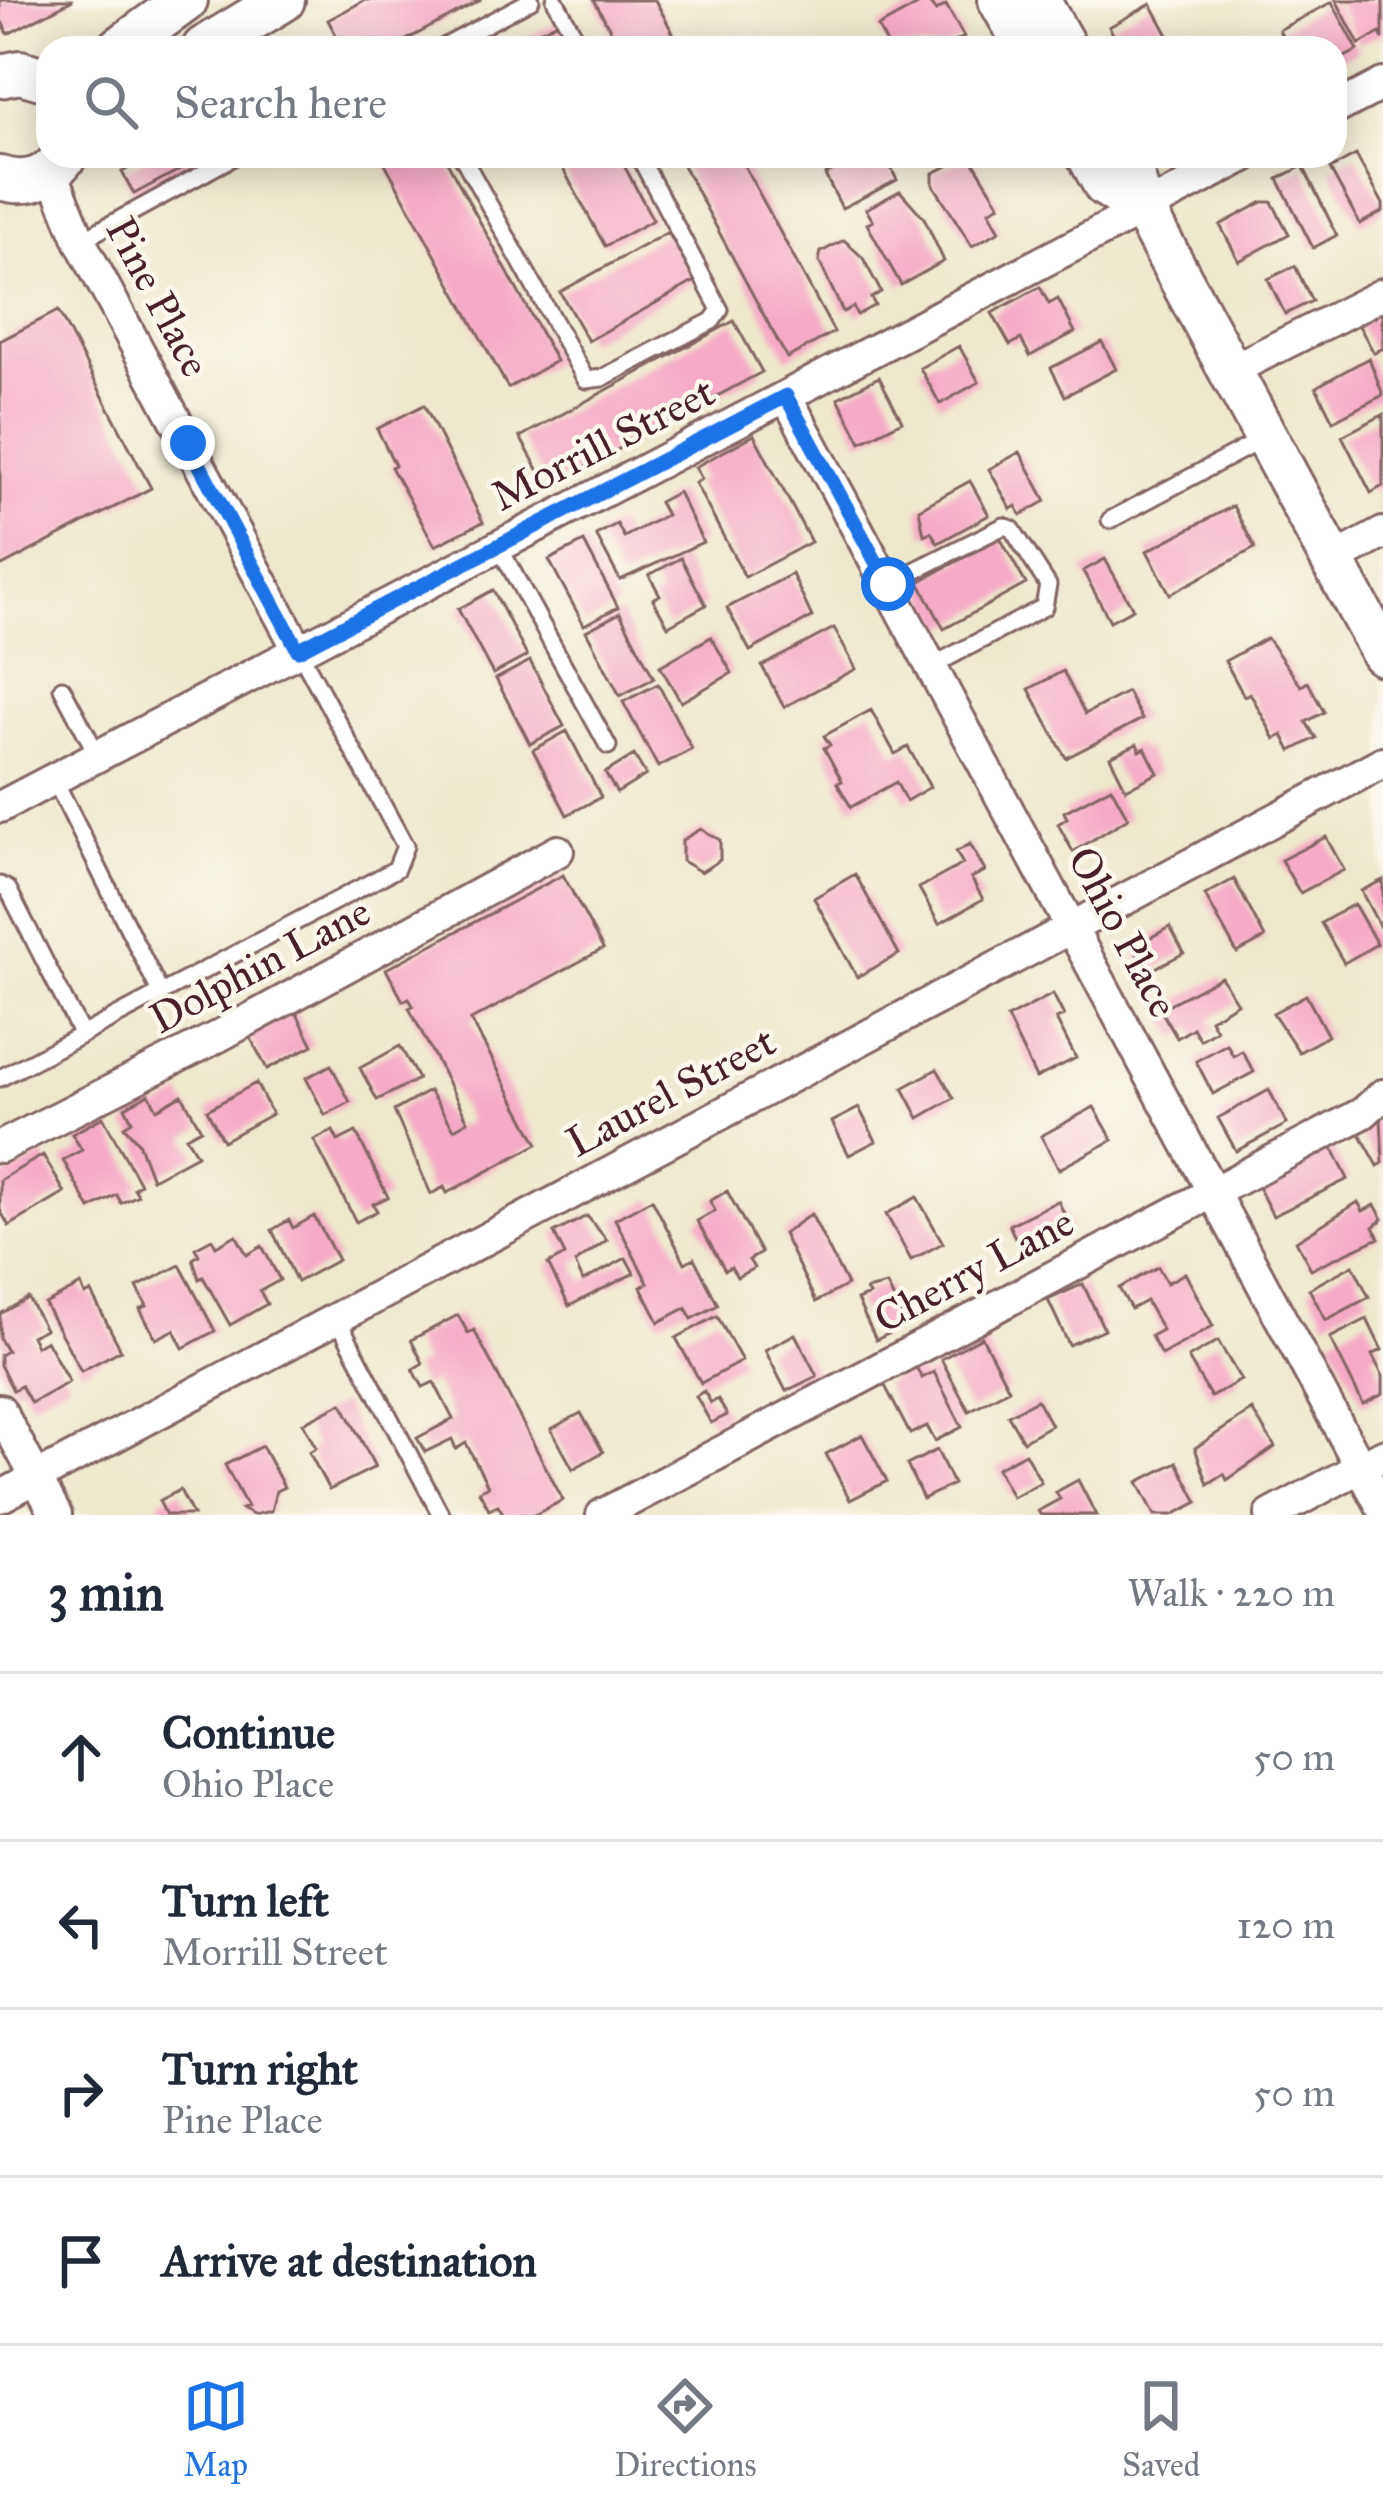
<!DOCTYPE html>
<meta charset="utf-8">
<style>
:root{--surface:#fff;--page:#f6f6f7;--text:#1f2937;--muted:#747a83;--line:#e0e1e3;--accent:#1a73e8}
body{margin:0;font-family:"IM FELL Great Primer",serif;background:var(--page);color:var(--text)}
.stop{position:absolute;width:36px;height:36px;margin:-27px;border:9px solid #1a73e8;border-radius:50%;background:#fff}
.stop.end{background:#1a73e8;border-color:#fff;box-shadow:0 3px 12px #0008}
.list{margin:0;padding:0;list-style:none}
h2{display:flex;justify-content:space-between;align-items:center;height:156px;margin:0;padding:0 48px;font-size:51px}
h2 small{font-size:39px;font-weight:400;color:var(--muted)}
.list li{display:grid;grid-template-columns:78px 1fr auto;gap:36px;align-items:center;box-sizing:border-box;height:168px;padding:0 48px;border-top:3px solid var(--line)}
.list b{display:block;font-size:45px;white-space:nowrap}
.list p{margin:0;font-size:39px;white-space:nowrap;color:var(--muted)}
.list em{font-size:39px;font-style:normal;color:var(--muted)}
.icon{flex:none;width:66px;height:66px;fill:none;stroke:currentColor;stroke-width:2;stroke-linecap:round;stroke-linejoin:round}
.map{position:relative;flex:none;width:1383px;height:1515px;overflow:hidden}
.search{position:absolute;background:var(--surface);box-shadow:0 6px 30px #0003;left:36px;right:36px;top:36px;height:132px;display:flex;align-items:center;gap:30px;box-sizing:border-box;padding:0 42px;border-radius:36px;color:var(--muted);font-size:45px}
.sheet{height:828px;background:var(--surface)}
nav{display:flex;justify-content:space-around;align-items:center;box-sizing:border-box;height:168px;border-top:3px solid var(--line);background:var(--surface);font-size:33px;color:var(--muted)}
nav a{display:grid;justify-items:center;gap:6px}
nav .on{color:var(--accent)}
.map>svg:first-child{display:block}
.building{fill:#f6aac7}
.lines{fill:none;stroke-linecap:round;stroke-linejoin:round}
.lane-casing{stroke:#836564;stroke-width:21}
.street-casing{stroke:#836564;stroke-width:36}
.secondary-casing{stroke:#836564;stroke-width:48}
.lane{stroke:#fff;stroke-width:15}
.street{stroke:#fff;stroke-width:30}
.secondary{stroke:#fff;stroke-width:42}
.route{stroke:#1a73e8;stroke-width:15}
.labels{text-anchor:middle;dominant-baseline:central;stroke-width:9;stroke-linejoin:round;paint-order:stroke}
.street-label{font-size:42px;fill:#4a1f2b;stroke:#fbf7ec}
</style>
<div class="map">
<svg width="1383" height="1515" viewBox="0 0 1383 1515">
<rect width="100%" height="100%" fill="#fbf7ec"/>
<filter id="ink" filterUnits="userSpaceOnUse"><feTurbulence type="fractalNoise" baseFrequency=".00833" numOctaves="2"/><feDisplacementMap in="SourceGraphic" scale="24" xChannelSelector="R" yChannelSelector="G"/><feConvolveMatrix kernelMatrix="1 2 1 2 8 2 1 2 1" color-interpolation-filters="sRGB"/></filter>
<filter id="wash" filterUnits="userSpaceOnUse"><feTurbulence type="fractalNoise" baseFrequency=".004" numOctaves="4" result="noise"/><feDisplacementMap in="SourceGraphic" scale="48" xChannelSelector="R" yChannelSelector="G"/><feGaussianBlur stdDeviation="2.7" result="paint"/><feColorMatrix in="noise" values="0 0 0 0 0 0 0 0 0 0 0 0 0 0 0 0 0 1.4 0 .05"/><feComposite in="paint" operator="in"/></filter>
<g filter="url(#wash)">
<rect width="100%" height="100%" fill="#eee8cd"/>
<g id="blocks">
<path class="building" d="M 0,0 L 73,0 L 8,34 L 0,18 Z
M 365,0 L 481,0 L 391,48 L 343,48 L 328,20 Z
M 594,0 L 655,0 L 681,48 L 620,48 Z
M 927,0 L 936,11 L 946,5 L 964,37 L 944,48 L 889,48 L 878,27 Z
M 1336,0 L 1383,0 L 1383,39 L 1380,33 L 1359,44 Z
M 1332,2 L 1358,50 L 1335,62 L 1335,48 L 1288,48 L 1279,30 Z
M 1151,4 L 1175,48 L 1121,48 L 1109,27 Z
M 560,21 L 572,48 L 504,48 Z
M 1356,155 L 1383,204 L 1383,211 L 1360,224 L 1330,169 Z
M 151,156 L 205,156 L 134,194 L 122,172 Z
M 381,156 L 444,156 L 556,361 L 508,388 Z
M 556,156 L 619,156 L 653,220 L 605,246 Z
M 678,156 L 739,156 L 834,332 L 787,358 Z
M 862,156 L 885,156 L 897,180 L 842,208 L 825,175 Z
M 970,156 L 1000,205 L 989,211 L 1000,231 L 972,246 L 933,184 L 933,173 Z
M 1303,166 L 1337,235 L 1313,248 L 1278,179 Z
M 900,191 L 924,218 L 944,261 L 901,285 L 867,224 L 873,221 L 866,209 Z
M 1263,202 L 1272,202 L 1289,234 L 1239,261 L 1220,225 Z
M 668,232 L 695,281 L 588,341 L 560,292 Z
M 844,240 L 863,258 L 881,292 L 871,298 L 875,305 L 857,315 L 853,307 L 843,312 L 819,261 L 821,252 Z
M 1295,266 L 1312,301 L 1285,314 L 1268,279 Z
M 1040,287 L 1049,304 L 1058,299 L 1075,332 L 1030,356 L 1021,339 L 1010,345 L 992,313 Z
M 58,311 L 151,488 L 0,567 L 0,341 Z
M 1383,312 L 1383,348 L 1374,353 L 1358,324 Z
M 734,321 L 762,372 L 548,487 L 520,437 Z
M 1102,342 L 1116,369 L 1065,396 L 1051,368 Z
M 959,346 L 979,382 L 940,404 L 920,368 Z
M 1369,358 L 1383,395 L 1333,421 L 1316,387 Z
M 879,377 L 902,421 L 861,442 L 838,398 Z
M 424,405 L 483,522 L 435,546 L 391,467 L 395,465 L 377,429 Z
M 1383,415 L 1383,486 L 1371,493 L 1342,436 Z
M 754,435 L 811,542 L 745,577 L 695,483 L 702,479 L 695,467 Z
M 1020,452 L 1046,501 L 1021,515 L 1016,506 L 1011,509 L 989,469 Z
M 970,481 L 989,515 L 938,543 L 931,532 L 924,535 L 919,509 Z
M 678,492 L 703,542 L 620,580 L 596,535 L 617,524 L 624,537 L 666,515 L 659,502 Z
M 1233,506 L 1255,548 L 1170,594 L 1147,551 Z
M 1000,538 L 1026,584 L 944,629 L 919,582 Z
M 584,542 L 618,607 L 584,625 L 549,560 Z
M 681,558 L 706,605 L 668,626 L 653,599 L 660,595 L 649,575 Z
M 1105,559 L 1133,609 L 1110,621 L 1083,571 Z
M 792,574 L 812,617 L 750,651 L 727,608 Z
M 493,590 L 527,656 L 493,674 L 458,609 Z
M 620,613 L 654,678 L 620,696 L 586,631 Z
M 834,628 L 856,669 L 784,707 L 762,666 Z
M 711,637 L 732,673 L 681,702 L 660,666 Z
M 1267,638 L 1301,686 L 1308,682 L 1324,712 L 1306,722 L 1316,738 L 1291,751 L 1283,735 L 1275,739 L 1250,693 L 1244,696 L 1225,661 Z
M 530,661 L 564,726 L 530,744 L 496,679 Z
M 1063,671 L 1085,714 L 1127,692 L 1142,719 L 1066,758 L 1029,689 Z
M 658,684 L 692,749 L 658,767 L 623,702 Z
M 871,710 L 895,754 L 908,747 L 930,787 L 906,801 L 896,782 L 851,807 L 837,783 L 842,781 L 824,748 L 830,745 L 824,736 Z
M 567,731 L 601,797 L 567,815 L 533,750 Z
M 1137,744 L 1140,751 L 1145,748 L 1158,773 L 1126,789 L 1110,757 Z
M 634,755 L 646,775 L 617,793 L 605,773 Z
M 1111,787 L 1128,818 L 1073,852 L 1058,824 L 1067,818 L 1064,812 Z
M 701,829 L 720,840 L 720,860 L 701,872 L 682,861 L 682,840 Z
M 1326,837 L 1344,870 L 1300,893 L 1281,860 Z
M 970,844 L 985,871 L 971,878 L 983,899 L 939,924 L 919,888 L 963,864 L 956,852 Z
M 855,874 L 899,954 L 857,977 L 814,898 Z
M 563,875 L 603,949 L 471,1020 L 538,1144 L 447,1193 L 444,1187 L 431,1194 L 394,1111 L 429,1091 L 454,1129 L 468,1121 L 409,1008 L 413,1006 L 409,998 L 403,1001 L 386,969 Z
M 1234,879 L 1265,938 L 1237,953 L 1205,895 Z
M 1383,880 L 1383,933 L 1361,891 Z
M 1354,904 L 1377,944 L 1344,963 L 1321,923 Z
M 1170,927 L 1184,953 L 1144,974 L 1135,946 Z
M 1221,977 L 1237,1003 L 1210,1019 L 1216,1030 L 1200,1040 L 1193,1028 L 1177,1038 L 1160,1009 Z
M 1053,994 L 1064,1016 L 1056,1019 L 1076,1058 L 1036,1078 L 1007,1018 Z
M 1306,995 L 1328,1036 L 1299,1052 L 1273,1013 Z
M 295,1010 L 313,1045 L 267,1069 L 248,1033 Z
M 1227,1044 L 1233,1056 L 1242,1051 L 1254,1072 L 1213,1094 L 1196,1061 Z
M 400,1046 L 418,1079 L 377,1100 L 360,1068 Z
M 331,1065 L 350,1102 L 325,1115 L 306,1078 Z
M 937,1069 L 954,1098 L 919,1118 L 903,1088 Z
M 256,1083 L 272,1114 L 223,1141 L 207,1110 Z
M 1269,1090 L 1287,1124 L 1236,1151 L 1218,1118 Z
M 149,1094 L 157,1109 L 182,1095 L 201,1129 L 186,1137 L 197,1155 L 152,1179 L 138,1142 L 124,1126 L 132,1121 L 125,1107 Z
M 1094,1107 L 1113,1140 L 1059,1169 L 1041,1136 Z
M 859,1108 L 876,1141 L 849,1155 L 832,1122 Z
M 1381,1116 L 1383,1163 L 1378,1166 L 1357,1128 Z
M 103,1117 L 140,1184 L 134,1188 L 138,1195 L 121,1203 L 117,1195 L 90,1209 L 63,1160 L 82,1150 L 72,1134 Z
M 333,1131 L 338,1141 L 356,1132 L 388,1197 L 373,1204 L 377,1211 L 356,1222 L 314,1140 Z
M 1330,1143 L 1348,1179 L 1273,1216 L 1255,1181 Z
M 43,1155 L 65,1193 L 9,1226 L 0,1210 L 0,1180 Z
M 727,1191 L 761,1253 L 749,1260 L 754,1268 L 737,1277 L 731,1267 L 725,1270 L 697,1221 L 715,1211 L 710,1201 Z
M 917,1197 L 943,1243 L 911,1260 L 886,1214 Z
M 652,1199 L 685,1263 L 694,1258 L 718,1305 L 692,1319 L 686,1308 L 659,1322 L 641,1287 L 648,1283 L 615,1219 Z
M 1058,1201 L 1072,1229 L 1023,1254 L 1009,1225 Z
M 1358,1202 L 1363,1211 L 1375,1205 L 1383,1219 L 1373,1227 L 1379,1238 L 1311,1269 L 1296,1241 Z
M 811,1214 L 847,1285 L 816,1302 L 783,1234 Z
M 314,1216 L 338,1260 L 297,1282 L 272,1230 L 289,1220 L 293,1228 Z
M 587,1216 L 607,1240 L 575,1263 L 583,1281 L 626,1258 L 634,1273 L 569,1306 L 548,1264 L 565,1255 L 554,1233 Z
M 236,1235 L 247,1255 L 262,1246 L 280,1280 L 260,1291 L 267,1304 L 230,1325 L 203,1277 L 199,1279 L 193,1259 L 199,1255 L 195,1248 L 212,1239 L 216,1246 Z
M 180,1265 L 215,1331 L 183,1348 L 174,1330 L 156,1339 L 140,1309 L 147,1306 L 137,1287 Z
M 1353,1265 L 1369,1297 L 1326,1320 L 1309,1289 Z
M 1158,1267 L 1167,1283 L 1185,1273 L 1213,1326 L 1161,1355 L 1151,1336 L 1162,1330 L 1146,1301 L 1131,1309 L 1119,1288 Z
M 1083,1284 L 1104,1329 L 1069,1345 L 1048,1300 Z
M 81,1285 L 85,1295 L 91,1292 L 121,1350 L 81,1371 L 45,1304 Z
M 887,1285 L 906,1325 L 876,1340 L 857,1300 L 869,1295 L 866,1290 Z
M 28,1298 L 45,1329 L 31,1336 L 36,1346 L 46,1340 L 69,1382 L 31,1403 L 21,1386 L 13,1390 L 0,1365 L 0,1355 L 7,1351 L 0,1339 L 0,1314 Z
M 458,1315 L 468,1333 L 474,1330 L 563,1500 L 534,1515 L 504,1515 L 498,1505 L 489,1509 L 479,1491 L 488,1486 L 466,1443 L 456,1449 L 452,1439 L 425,1452 L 417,1438 L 453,1419 L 434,1382 L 423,1387 L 413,1369 L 423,1363 L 411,1340 Z
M 717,1316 L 742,1361 L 701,1383 L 676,1338 Z
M 1367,1319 L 1382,1350 L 1372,1355 L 1383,1376 L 1383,1394 L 1363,1404 L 1330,1338 Z
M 795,1334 L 817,1376 L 786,1391 L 765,1350 Z
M 982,1337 L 1009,1389 L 969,1411 L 941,1359 Z
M 1218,1341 L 1241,1380 L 1211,1397 L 1188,1358 Z
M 916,1367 L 922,1378 L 934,1372 L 962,1427 L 935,1441 L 927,1426 L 910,1434 L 884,1384 Z
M 704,1391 L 711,1403 L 718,1399 L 727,1415 L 711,1423 L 696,1396 Z
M 1037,1400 L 1051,1425 L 1023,1441 L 1008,1415 Z
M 342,1403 L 375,1467 L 329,1490 L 309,1452 L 316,1448 L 303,1423 Z
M 1252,1410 L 1275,1447 L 1227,1480 L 1224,1474 L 1208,1484 L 1195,1448 Z
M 581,1413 L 603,1452 L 573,1469 L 551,1429 Z
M 862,1435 L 887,1481 L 850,1500 L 826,1454 Z
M 262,1446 L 284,1487 L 276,1491 L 271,1511 L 253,1515 L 241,1509 L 247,1507 L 225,1465 Z
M 937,1450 L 953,1484 L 923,1499 L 907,1465 Z
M 1025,1453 L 1041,1482 L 1012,1497 L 997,1468 Z
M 1177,1462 L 1198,1502 L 1173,1515 L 1155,1515 L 1138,1482 Z
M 1078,1480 L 1096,1515 L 1041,1515 L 1038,1511 L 1060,1499 L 1056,1492 Z
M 180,1490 L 193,1515 L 166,1515 L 159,1501 Z"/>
</g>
</g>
<g filter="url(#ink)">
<use href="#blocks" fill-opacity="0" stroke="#836564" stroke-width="3"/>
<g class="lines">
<defs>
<path id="lane" d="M 555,0 L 581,48
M 442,48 L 531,0
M 462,156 L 586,380 L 602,378 L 712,321 L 720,310 L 639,156
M 80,241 L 235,156
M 1110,520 L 1261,440
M 498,545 L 608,746
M 888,584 L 1004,526 L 1012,529 L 1048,585 L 1044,607 L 932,666
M 62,688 L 98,756
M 54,779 L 161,994
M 0,885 L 8,889 L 82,1035
M 0,1078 L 396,869 L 405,846 L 298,649
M 337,1318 L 441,1515"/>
<path id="street" d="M 1335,109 L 1383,84
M 52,172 L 80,241 L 298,649
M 1230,371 L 1383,294
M 786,396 L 1383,1509
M 1333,560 L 1383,533
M 0,807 L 1245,156
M 0,1147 L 219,1036 L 558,851
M 0,1410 L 56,1515
M 0,1497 L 1383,762
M 602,1515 L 1363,1113 L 1383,1095
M 1271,1515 L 1383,1455"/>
<path id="secondary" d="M 1000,0 L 1027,48
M 1038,0 L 1065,48
M 120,48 L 186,0
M 204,48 L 283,0
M 0,76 L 20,72 L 48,80
M 1089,156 L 1105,185 L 1143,209
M 1126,156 L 1143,209 L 1383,654
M 0,178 C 27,186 48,179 65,156"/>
</defs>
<use href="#lane" class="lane-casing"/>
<use href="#street" class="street-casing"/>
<use href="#secondary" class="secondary-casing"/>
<use href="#lane" class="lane"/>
<use href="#street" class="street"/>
<use href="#secondary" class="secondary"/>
</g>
</g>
<g class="lines" filter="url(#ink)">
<path class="route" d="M 188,443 L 298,650 L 786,396 L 888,584"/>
</g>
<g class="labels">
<g class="street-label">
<text transform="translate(158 297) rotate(62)">Pine Place</text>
<text transform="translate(603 444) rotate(-27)">Morrill Street</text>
<text transform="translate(1123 932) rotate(62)">Ohio Place</text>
<text transform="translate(260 965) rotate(-28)">Dolphin Lane</text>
<text transform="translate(671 1092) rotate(-28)">Laurel Street</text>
<text transform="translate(974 1270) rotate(-28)">Cherry Lane</text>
</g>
</g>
</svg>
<div class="stop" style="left:888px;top:584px"></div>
<div class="stop end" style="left:188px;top:443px"></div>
<div class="search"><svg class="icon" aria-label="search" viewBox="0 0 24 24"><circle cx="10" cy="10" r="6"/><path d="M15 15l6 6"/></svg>Search here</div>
</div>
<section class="sheet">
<h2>3 min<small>Walk · 220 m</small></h2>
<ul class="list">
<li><svg class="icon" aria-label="ahead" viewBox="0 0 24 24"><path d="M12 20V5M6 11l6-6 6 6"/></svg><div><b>Continue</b><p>Ohio Place</p></div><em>50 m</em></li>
<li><svg class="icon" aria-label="left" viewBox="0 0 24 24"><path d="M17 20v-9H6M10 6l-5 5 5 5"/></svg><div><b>Turn left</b><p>Morrill Street</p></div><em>120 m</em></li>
<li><svg class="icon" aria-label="right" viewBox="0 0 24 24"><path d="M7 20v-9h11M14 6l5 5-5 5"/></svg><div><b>Turn right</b><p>Pine Place</p></div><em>50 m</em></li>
<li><svg class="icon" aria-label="arrive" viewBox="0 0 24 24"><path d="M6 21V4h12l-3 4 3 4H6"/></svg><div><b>Arrive at destination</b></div></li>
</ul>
</section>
<nav>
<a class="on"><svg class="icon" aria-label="map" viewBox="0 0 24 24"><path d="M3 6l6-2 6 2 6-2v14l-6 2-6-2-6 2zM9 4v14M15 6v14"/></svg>Map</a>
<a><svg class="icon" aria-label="directions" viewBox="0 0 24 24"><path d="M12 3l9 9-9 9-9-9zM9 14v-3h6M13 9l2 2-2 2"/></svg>Directions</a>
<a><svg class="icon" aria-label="saved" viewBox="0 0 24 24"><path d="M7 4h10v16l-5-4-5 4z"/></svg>Saved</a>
</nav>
